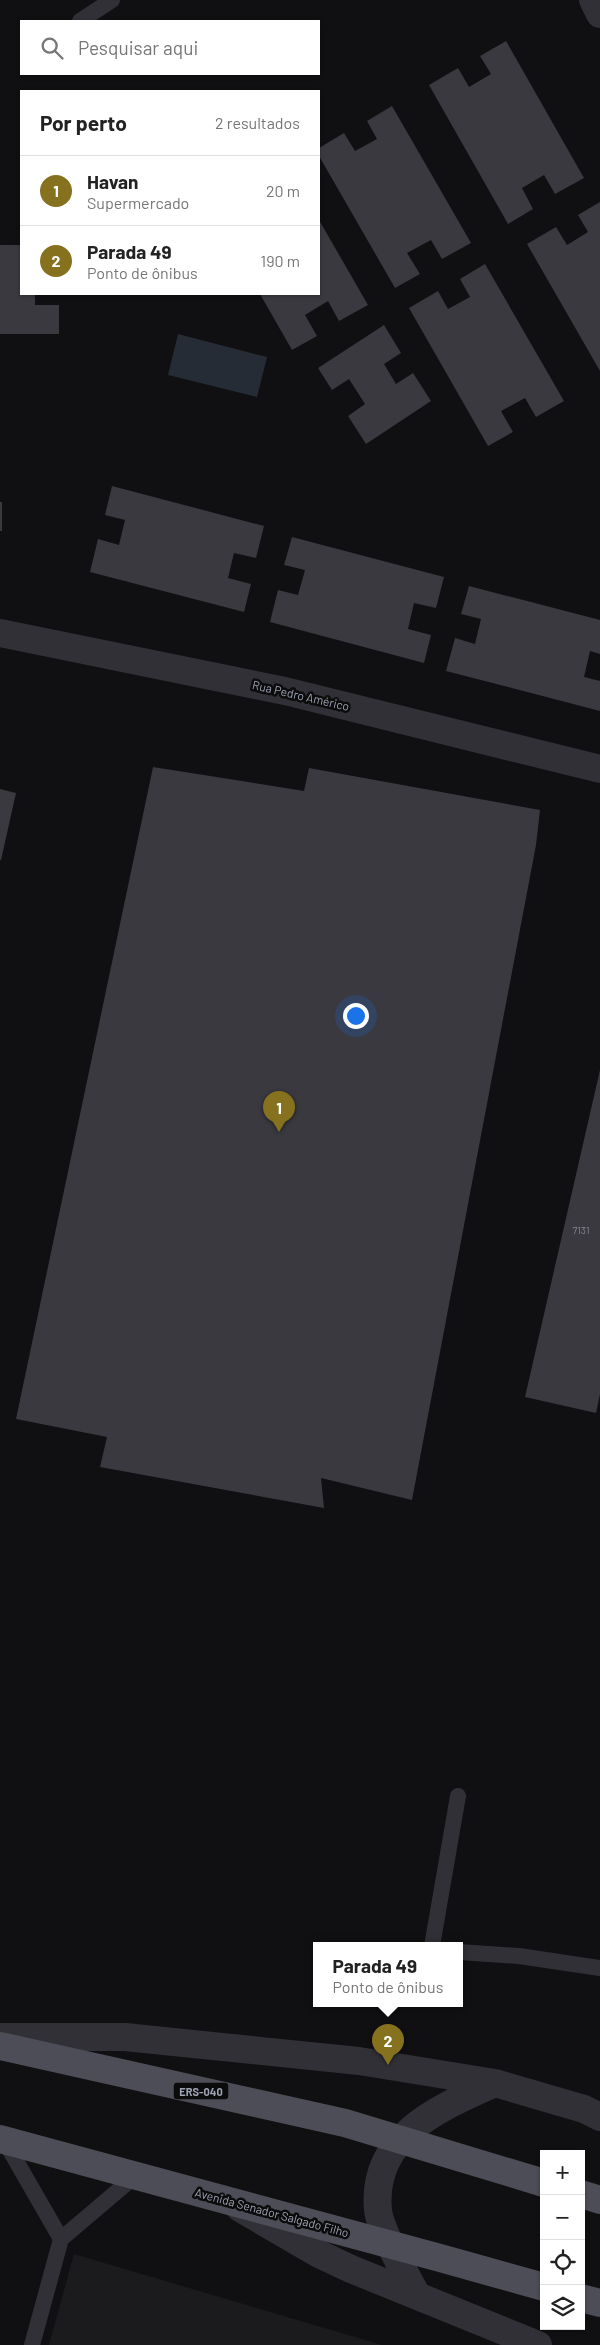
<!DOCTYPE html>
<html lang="pt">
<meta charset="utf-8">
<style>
:root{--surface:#fff;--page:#f2f2f2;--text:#222;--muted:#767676;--line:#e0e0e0;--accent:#85711e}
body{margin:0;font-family:Barlow,sans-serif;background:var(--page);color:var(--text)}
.controls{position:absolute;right:15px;bottom:15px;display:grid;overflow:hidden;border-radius:0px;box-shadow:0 1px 4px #0004}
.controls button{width:45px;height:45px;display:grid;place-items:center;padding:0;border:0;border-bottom:1px solid var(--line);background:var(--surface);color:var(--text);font:25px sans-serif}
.you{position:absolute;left:355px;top:1015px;width:18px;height:18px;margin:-12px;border:4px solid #fff;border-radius:50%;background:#1a73e8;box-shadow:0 0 0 8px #1a73e833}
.badge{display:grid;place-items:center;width:32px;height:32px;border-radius:50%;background:var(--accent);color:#fff;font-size:16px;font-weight:700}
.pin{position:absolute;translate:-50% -41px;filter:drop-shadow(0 1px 2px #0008)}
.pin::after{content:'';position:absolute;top:26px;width:18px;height:15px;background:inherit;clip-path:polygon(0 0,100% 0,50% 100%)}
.popup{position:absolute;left:313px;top:1942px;width:150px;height:65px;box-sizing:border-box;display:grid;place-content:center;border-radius:0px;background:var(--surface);filter:drop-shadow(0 1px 4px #0005);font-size:16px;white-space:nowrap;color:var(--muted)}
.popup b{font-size:19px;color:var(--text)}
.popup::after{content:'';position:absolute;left:50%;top:100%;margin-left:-10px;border:10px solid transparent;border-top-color:var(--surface)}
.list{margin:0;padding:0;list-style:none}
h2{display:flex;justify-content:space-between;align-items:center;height:65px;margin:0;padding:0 20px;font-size:21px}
h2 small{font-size:16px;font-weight:400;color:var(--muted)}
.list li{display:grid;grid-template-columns:32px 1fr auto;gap:15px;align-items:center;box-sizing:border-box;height:70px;padding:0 20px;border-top:1px solid var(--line)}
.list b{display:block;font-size:19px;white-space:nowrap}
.list p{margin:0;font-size:16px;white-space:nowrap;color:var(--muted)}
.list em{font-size:16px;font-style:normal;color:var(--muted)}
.icon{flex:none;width:28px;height:28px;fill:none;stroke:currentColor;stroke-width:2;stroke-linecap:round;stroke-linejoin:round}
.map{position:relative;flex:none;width:600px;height:2345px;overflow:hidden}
.search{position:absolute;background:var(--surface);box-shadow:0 1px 4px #0004;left:20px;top:20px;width:300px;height:55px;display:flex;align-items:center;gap:12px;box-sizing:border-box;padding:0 18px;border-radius:0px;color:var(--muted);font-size:19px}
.panel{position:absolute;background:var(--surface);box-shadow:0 1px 4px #0004;left:20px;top:90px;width:300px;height:205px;border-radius:0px}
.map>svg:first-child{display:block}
.built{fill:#1b1b1e}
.water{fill:#252c35}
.building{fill:#39393f}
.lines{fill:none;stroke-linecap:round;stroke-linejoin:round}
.service{stroke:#303036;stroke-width:16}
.minor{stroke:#303036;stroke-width:28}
.tertiary{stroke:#303036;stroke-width:28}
.primary{stroke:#4c4d56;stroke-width:28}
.labels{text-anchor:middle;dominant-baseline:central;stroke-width:5;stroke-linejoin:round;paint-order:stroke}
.number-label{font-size:10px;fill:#868896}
.shield{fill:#0b0b0c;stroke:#737581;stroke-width:1}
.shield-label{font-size:11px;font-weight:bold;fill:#9fa3b3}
.street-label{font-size:12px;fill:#9fa3b3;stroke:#0b0b0c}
</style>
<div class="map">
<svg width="600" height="2345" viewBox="0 0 600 2345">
<rect width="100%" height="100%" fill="#100f11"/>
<path class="built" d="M 74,2254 L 382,2345 L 49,2345 Z"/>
<path class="water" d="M 178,334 L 267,357 L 257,397 L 168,375 Z"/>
<path class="building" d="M 506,41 L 584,178 L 555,194 L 544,175 L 522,188 L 533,209 L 508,224 L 429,85 L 458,68 L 469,87 L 491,74 L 480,56 Z
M 392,106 L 471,243 L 442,259 L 431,240 L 407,253 L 420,274 L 395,288 L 319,156 L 319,148 L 344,133 L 355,151 L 377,139 L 367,121 Z
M 600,202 L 600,371 L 527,244 L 556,227 L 567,245 L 588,232 L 578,215 Z
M 319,220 L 368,305 L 339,321 L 328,301 L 305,315 L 317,336 L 292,350 L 260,294 L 319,294 Z
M 0,245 L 21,245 L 21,294 L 35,294 L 35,305 L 59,305 L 59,334 L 0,334 Z
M 485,264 L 564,401 L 536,417 L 525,398 L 501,411 L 513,432 L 488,446 L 409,308 L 438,291 L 448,309 L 470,297 L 460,279 Z
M 384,325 L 401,353 L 384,364 L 396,384 L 413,373 L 431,401 L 366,444 L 348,416 L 365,404 L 349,379 L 332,390 L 318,368 Z
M 112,486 L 264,526 L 256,558 L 234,553 L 228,578 L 251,584 L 244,612 L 90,572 L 98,539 L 119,545 L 125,520 L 105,515 Z
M 0,502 L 2,502 L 2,531 L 0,531 Z
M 292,537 L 444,577 L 436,608 L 414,603 L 408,629 L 431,635 L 424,663 L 270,622 L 278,590 L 298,595 L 305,570 L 284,565 Z
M 469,586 L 600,620 L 600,654 L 590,651 L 584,677 L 600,681 L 600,711 L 446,671 L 455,638 L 475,644 L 481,619 L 461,614 Z
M 153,767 L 304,791 L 309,768 L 540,810 L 536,845 L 412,1500 L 321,1478 L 324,1508 L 100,1467 L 107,1437 L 16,1419 Z
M 0,789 L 16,793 L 1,860 L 0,860 Z
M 600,1070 L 600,1394 L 596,1413 L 525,1397 Z"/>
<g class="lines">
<path class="service" d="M 80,21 L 112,0
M 432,1946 L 458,1796
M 459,1952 L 519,1956 L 600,1968
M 4,2140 L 61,2239
M 32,2345 L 61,2239 L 134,2177"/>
<path class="minor" d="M 593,0 L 600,14
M 0,633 L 285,691 L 600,769"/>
<path class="tertiary" d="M 0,2037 L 125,2037 L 359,2061 L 495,2083 L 584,2109 L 600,2117
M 240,2208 L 317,2253 L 351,2269 L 538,2345
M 416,2294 C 406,2274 380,2231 378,2210 C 371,2136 439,2108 495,2083"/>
<path class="primary" d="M 0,2046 L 345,2123 L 544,2183
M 0,2139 C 181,2188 363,2236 544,2287
M 581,2194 L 600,2200
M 581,2298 L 600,2303"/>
</g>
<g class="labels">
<g class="number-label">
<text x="581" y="1230">7131</text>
</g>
<rect class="shield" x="173.5" y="2082.5" width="55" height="17" rx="4"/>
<g class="shield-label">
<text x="201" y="2091">ERS-040</text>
</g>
<g class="street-label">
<text transform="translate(301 695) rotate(13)">Rua Pedro Américo</text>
<text transform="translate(272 2212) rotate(15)">Avenida Senador Salgado Filho</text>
</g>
</g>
</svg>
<div class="controls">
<button>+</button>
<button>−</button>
<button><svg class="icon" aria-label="locate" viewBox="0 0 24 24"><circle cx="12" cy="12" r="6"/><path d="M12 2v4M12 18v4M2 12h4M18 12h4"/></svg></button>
<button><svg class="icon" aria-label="layers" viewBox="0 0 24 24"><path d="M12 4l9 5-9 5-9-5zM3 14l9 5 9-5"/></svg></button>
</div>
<div class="you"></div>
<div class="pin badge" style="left:279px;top:1132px">1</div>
<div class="pin badge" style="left:388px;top:2065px">2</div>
<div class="popup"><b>Parada 49</b>Ponto de ônibus</div>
<div class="search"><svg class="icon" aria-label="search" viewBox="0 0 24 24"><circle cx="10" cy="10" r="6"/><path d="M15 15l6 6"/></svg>Pesquisar aqui</div>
<section class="panel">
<h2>Por perto<small>2 resultados</small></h2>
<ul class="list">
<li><span class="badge">1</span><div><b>Havan</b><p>Supermercado</p></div><em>20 m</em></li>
<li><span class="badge">2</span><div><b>Parada 49</b><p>Ponto de ônibus</p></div><em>190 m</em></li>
</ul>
</section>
</div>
